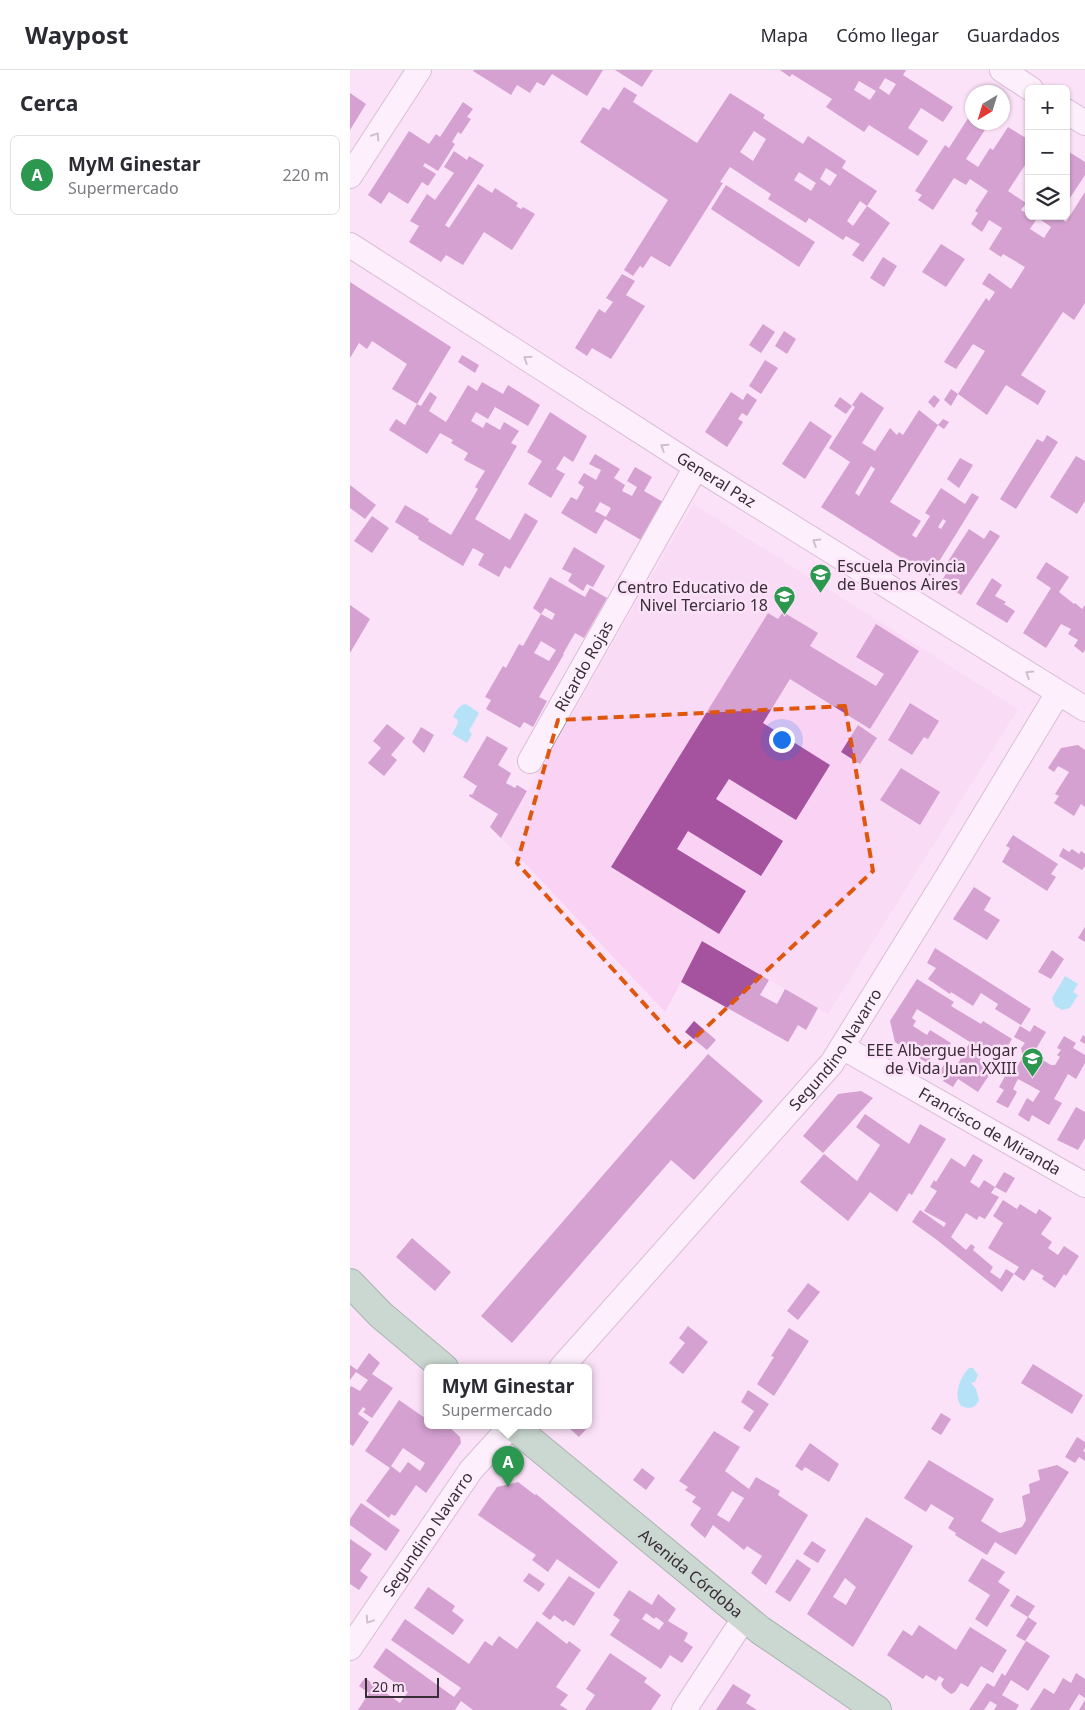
<!DOCTYPE html>
<html lang="es">
<meta charset="utf-8">
<style>
:root{--surface:#fff;--page:#f2f2f3;--text:#2b2b33;--muted:#7c7c81;--line:#e1e1e2;--accent:#2c974f}
body{margin:0;font-family:"Noto Sans",sans-serif;background:var(--page);color:var(--text)}
.controls{position:absolute;right:15px;top:15px;display:grid;overflow:hidden;border-radius:8px;box-shadow:0 1px 4px #0004}
.controls button{width:45px;height:45px;display:grid;place-items:center;padding:0;border:0;border-bottom:1px solid var(--line);background:var(--surface);color:var(--text);font:25px sans-serif}
.compass{position:absolute;left:615px;top:15px;width:45px;height:45px;border-radius:50%;background:var(--surface);box-shadow:0 1px 4px #0004;rotate:218deg}
.scale{position:absolute;left:15px;bottom:12px;width:74px;box-sizing:border-box;padding-left:5px;border:2px solid #392d38;border-top:0;font-size:14px;line-height:18px;white-space:nowrap;color:#392d38;-webkit-text-stroke:4px #fce2f8;paint-order:stroke}
.you{position:absolute;left:431px;top:669px;width:18px;height:18px;margin:-12px;border:4px solid #fff;border-radius:50%;background:#1a73e8;box-shadow:0 0 0 8px #1a73e833}
.badge{display:grid;place-items:center;width:32px;height:32px;border-radius:50%;background:var(--accent);color:#fff;font-size:16px;font-weight:700}
.pin{position:absolute;translate:-50% -41px;filter:drop-shadow(0 1px 2px #0008)}
.pin::after{content:'';position:absolute;top:26px;width:18px;height:15px;background:inherit;clip-path:polygon(0 0,100% 0,50% 100%)}
.popup{position:absolute;left:74px;top:1294px;width:168px;height:65px;box-sizing:border-box;display:grid;place-content:center;border-radius:8px;background:var(--surface);filter:drop-shadow(0 1px 4px #0005);font-size:16px;white-space:nowrap;color:var(--muted)}
.popup b{font-size:19px;color:var(--text)}
.popup::after{content:'';position:absolute;left:50%;top:100%;margin-left:-10px;border:10px solid transparent;border-top-color:var(--surface)}
.list{margin:0;padding:0;list-style:none}
h2{display:flex;justify-content:space-between;align-items:center;height:65px;margin:0;padding:0 20px;font-size:21px}
h2 small{font-size:16px;font-weight:400;color:var(--muted)}
.list li{display:grid;grid-template-columns:32px 1fr auto;gap:15px;align-items:center;box-sizing:border-box;height:80px;margin:0 10px 10px;padding:0 10px;border:1px solid var(--line);border-radius:8px}
.list b{display:block;font-size:19px;white-space:nowrap}
.list p{margin:0;font-size:16px;white-space:nowrap;color:var(--muted)}
.list em{font-size:16px;font-style:normal;color:var(--muted)}
.icon{flex:none;width:28px;height:28px;fill:none;stroke:currentColor;stroke-width:2;stroke-linecap:round;stroke-linejoin:round}
.map{position:relative;flex:none;width:735px;height:1640px;overflow:hidden}
header{display:flex;align-items:center;gap:30px;box-sizing:border-box;height:70px;padding:0 25px;background:var(--surface);border-bottom:1px solid var(--line)}
header strong{font-size:24px}
nav{display:flex;gap:28px;margin-inline-start:auto;font-size:18px}
main{display:flex}
aside{flex:1;background:var(--surface)}
.map>svg:first-child{display:block}
.built{fill:#f9d2f4}
.water{fill:#60e2f7}
.building{fill:#a5529f;fill-rule:evenodd}
.lines{fill:none;stroke-linecap:round;stroke-linejoin:round}
.minor-casing{stroke:#af90ab;stroke-width:26}
.major-casing{stroke:#438055;stroke-width:30}
.minor{stroke:#fff;stroke-width:24}
.major{stroke:#91cda3;stroke-width:28}
.oneway{stroke:#9c969c}
.marked{fill:none;stroke:#df570e;stroke-width:4;stroke-dasharray:10 6;stroke-linejoin:round}
.labels{text-anchor:middle;dominant-baseline:central;stroke-width:5;stroke-linejoin:round;paint-order:stroke}
.street-label{font-size:16px;fill:#392d38;stroke:#fce2f8}
.poi-label{font-size:16px;fill:#392d38;stroke:#fce2f8;text-anchor:end}
</style>
<header>
<strong>Waypost</strong>
<nav><a>Mapa</a><a>Cómo llegar</a><a>Guardados</a></nav>
</header>
<main>
<aside>
<h2>Cerca<small></small></h2>
<ul class="list">
<li><span class="badge">A</span><div><b>MyM Ginestar</b><p>Supermercado</p></div><em>220 m</em></li>
</ul>
</aside>
<div class="map">
<svg width="735" height="1640" viewBox="0 0 735 1640">
<rect width="100%" height="100%" fill="#fce2f8"/>
<path class="built" d="M 343,434 L 668,639 L 478,944 L 353,871 L 315,942 L 151,768 Z"/>
<path class="water" d="M 116,634 L 129,643 L 119,661 L 122,664 L 117,673 L 102,664 L 108,653 L 107,649 L 103,647 C 106,641 109,635 116,634 Z
M 715,906 L 728,914 L 723,922 L 728,925 L 720,938 L 712,940 L 705,936 L 702,928 Z
M 619,1298 L 623,1298 L 628,1305 L 625,1312 L 621,1313 L 626,1319 L 629,1330 C 625,1339 619,1339 611,1336 C 603,1325 610,1307 619,1298 Z"/>
<path class="building" d="M 124,0 L 253,0 L 237,26 L 202,4 L 194,16 L 187,12 L 180,23 L 167,15 L 161,25 L 123,1 Z
M 265,0 L 303,0 L 292,17 Z
M 430,0 L 556,0 L 553,5 L 603,37 L 593,52 L 571,38 L 558,58 L 578,71 L 568,86 L 519,55 L 514,62 L 476,37 L 482,29 L 442,4 L 440,7 ZM 535,8 L 546,14 L 539,25 L 529,18 ZM 509,11 L 526,21 L 520,30 L 504,20 Z
M 274,17 L 287,25 L 283,32 L 347,73 L 380,23 L 415,45 L 413,48 L 453,74 L 458,66 L 496,91 L 492,98 L 527,121 L 517,136 L 510,131 L 497,151 L 503,156 L 517,136 L 540,153 L 513,192 L 502,185 L 510,174 L 496,166 L 493,170 L 459,148 L 456,153 L 418,129 L 421,124 L 380,97 L 370,112 L 373,113 L 320,197 L 301,186 L 293,198 L 290,196 L 283,206 L 274,200 L 318,130 L 230,72 L 253,37 L 259,40 ZM 404,61 L 416,69 L 403,91 L 390,82 ZM 476,98 L 487,105 L 480,116 L 470,109 ZM 449,102 L 466,113 L 461,121 L 444,110 Z
M 0,23 L 16,34 L 0,60 Z
M 113,32 L 123,39 L 117,47 L 121,49 L 111,64 L 108,62 L 102,72 L 105,74 L 88,101 L 75,93 L 73,96 L 86,104 L 78,116 L 72,112 L 58,134 L 39,122 L 31,134 L 18,125 L 59,61 L 79,74 L 86,64 L 90,67 Z
M 622,42 L 622,52 L 640,52 L 616,89 L 628,97 L 640,78 L 643,80 L 658,57 L 679,70 L 676,76 L 679,78 L 679,89 L 658,121 L 676,133 L 671,140 L 679,145 L 679,146 L 686,150 L 680,159 L 694,168 L 701,157 L 691,150 L 693,146 L 708,146 L 716,152 L 735,122 L 735,233 L 724,250 L 713,242 L 671,305 L 696,321 L 688,335 L 656,315 L 637,345 L 608,324 L 635,281 L 623,274 L 606,299 L 594,292 L 636,228 L 639,231 L 645,222 L 632,214 L 639,203 L 661,219 L 675,197 L 653,184 L 651,187 L 639,179 L 652,158 L 639,150 L 632,162 L 621,154 L 628,143 L 625,141 L 638,121 L 620,109 L 616,115 L 604,108 L 583,140 L 568,130 L 572,125 L 565,121 L 595,75 L 599,78 Z
M 716,80 L 735,92 L 735,105 L 716,134 Z
M 104,81 L 117,90 L 119,86 L 134,95 L 95,155 L 99,158 L 128,114 L 142,123 L 145,118 L 168,133 L 166,136 L 171,139 L 173,137 L 185,144 L 162,180 L 134,162 L 113,195 L 96,185 L 91,192 L 59,172 L 69,156 L 60,151 L 77,124 L 85,130 L 104,103 L 94,97 Z
M 376,115 L 465,172 L 449,197 L 361,139 Z
M 591,174 L 615,189 L 596,217 L 572,202 Z
M 533,187 L 547,196 L 534,217 L 520,208 Z
M 272,204 L 285,211 L 276,225 L 295,236 L 261,289 L 242,278 L 237,286 L 225,278 L 249,239 L 255,243 L 263,232 L 256,228 Z
M 0,212 L 101,277 L 67,334 L 71,336 L 80,322 L 87,327 L 79,341 L 96,352 L 118,315 L 127,321 L 132,312 L 153,324 L 158,315 L 190,335 L 178,356 L 145,337 L 138,349 L 126,342 L 121,351 L 133,358 L 136,352 L 150,360 L 154,352 L 169,361 L 161,373 L 167,376 L 125,449 L 160,470 L 175,443 L 188,451 L 160,499 L 155,496 L 149,507 L 128,495 L 134,484 L 123,478 L 113,496 L 68,469 L 69,467 L 45,452 L 55,435 L 79,449 L 78,451 L 101,465 L 128,419 L 125,417 L 135,401 L 114,390 L 118,383 L 101,373 L 103,370 L 90,363 L 77,384 L 39,360 L 46,349 L 55,355 L 67,334 L 42,319 L 57,294 L 22,271 L 17,279 L 9,273 L 0,288 Z
M 413,254 L 425,262 L 411,283 L 399,275 Z
M 434,261 L 446,269 L 437,284 L 425,276 Z
M 112,285 L 129,295 L 125,303 L 108,292 Z
M 415,290 L 428,298 L 411,324 L 399,316 Z
M 601,319 L 608,324 L 601,336 L 594,330 Z
M 381,322 L 393,330 L 397,323 L 407,330 L 397,346 L 392,343 L 388,349 L 393,352 L 377,377 L 355,362 Z
M 511,322 L 534,338 L 512,373 L 525,381 L 540,358 L 547,365 L 549,362 L 553,365 L 569,340 L 588,355 L 540,432 L 571,451 L 562,465 L 566,468 L 580,446 L 575,443 L 591,418 L 615,434 L 622,423 L 629,427 L 580,506 L 471,437 L 500,392 L 479,378 L 505,337 L 502,335 ZM 521,396 L 525,399 L 509,426 L 505,423 ZM 593,449 L 596,451 L 591,459 L 588,457 Z
M 584,325 L 590,330 L 584,338 L 578,332 Z
M 490,327 L 502,336 L 496,344 L 484,336 Z
M 200,342 L 237,366 L 223,392 L 214,386 L 206,399 L 215,404 L 201,428 L 178,414 L 192,391 L 177,382 Z
M 593,349 L 599,352 L 594,359 L 588,355 Z
M 460,351 L 482,366 L 455,409 L 432,394 Z
M 697,365 L 708,372 L 666,439 L 650,429 L 687,369 L 693,372 Z
M 245,384 L 270,399 L 264,408 L 275,415 L 272,421 L 282,426 L 287,417 L 277,411 L 285,397 L 302,407 L 294,421 L 313,432 L 291,470 L 255,449 L 246,464 L 211,443 L 221,427 L 227,430 L 234,417 L 228,413 L 234,403 L 246,410 L 251,400 L 239,394 ZM 250,432 L 261,438 L 256,447 L 245,441 Z
M 726,386 L 735,391 L 735,431 L 727,444 L 700,427 Z
M 610,388 L 623,395 L 609,418 L 597,409 Z
M 0,415 L 26,435 L 15,449 L 0,438 Z
M 22,446 L 39,458 L 22,483 L 4,471 Z
M 619,459 L 634,469 L 640,460 L 650,466 L 611,525 L 591,512 L 597,502 L 593,499 Z
M 224,477 L 255,496 L 243,517 L 237,514 L 233,521 L 218,511 L 222,504 L 212,499 Z
M 696,492 L 719,507 L 709,522 L 724,534 L 725,533 L 732,539 L 735,535 L 735,580 L 733,583 L 724,576 L 728,570 L 718,564 L 721,559 L 711,554 L 696,578 L 673,563 L 701,518 L 686,508 Z
M 200,507 L 235,527 L 240,518 L 257,528 L 234,568 L 225,563 L 213,584 L 214,584 L 189,627 L 197,631 L 183,657 L 174,652 L 170,658 L 136,639 L 141,630 L 135,627 L 153,596 L 156,598 L 169,574 L 173,576 L 191,544 L 202,550 L 205,544 L 195,538 L 191,544 L 183,538 ZM 191,571 L 206,580 L 199,591 L 184,583 Z
M 642,508 L 652,515 L 645,526 L 656,532 L 654,534 L 665,541 L 657,553 L 626,534 Z
M 0,535 L 20,549 L 0,583 Z
M 433,542 L 468,563 L 460,576 L 526,616 L 534,604 L 506,587 L 526,554 L 569,581 L 520,659 L 440,609 L 413,653 L 480,695 L 446,750 L 379,709 L 366,729 L 433,771 L 411,806 L 338,761 L 327,779 L 396,821 L 369,864 L 261,797 L 418,543 L 428,549 Z
M 560,633 L 589,651 L 578,669 L 574,667 L 562,685 L 538,670 Z
M 37,654 L 55,668 L 41,685 L 47,690 L 34,706 L 18,693 L 31,678 L 23,671 Z
M 508,655 L 527,668 L 510,694 L 491,682 Z
M 71,657 L 84,665 L 74,683 L 62,672 Z
M 137,666 L 158,678 L 148,695 L 161,703 L 156,713 L 165,718 L 167,715 L 177,721 L 151,768 L 140,757 L 148,744 L 119,726 L 120,724 L 122,725 L 127,716 L 113,707 Z
M 728,675 L 735,680 L 735,737 L 731,734 L 724,746 L 704,733 L 709,726 L 705,724 L 719,702 L 708,696 L 704,702 L 698,698 L 711,678 Z
M 551,698 L 590,722 L 570,755 L 530,730 Z
M 663,765 L 708,794 L 701,804 L 706,807 L 697,821 L 652,792 L 660,778 L 656,776 Z
M 713,778 L 719,782 L 722,779 L 729,784 L 731,781 L 735,784 L 735,796 L 732,800 L 709,786 Z
M 624,817 L 641,828 L 634,840 L 650,850 L 637,870 L 603,849 Z
M 735,857 L 735,872 L 728,868 Z
M 352,871 L 419,910 L 410,925 L 427,934 L 435,919 L 468,938 L 456,960 L 448,955 L 438,972 L 331,912 Z
M 585,878 L 681,939 L 671,955 L 645,939 L 648,934 L 631,923 L 623,936 L 601,922 L 600,924 L 578,909 L 586,898 L 577,893 Z
M 702,880 L 714,889 L 701,909 L 688,902 Z
M 567,909 L 604,932 L 601,936 L 631,954 L 633,951 L 662,969 L 653,984 L 639,975 L 630,990 L 643,999 L 628,1022 L 608,1009 L 603,1017 L 593,1011 L 595,1008 L 588,1004 L 595,993 L 605,999 L 620,972 L 567,939 L 562,948 L 566,951 L 563,956 L 577,965 L 580,960 L 601,973 L 592,987 L 585,982 L 577,993 L 545,972 L 540,951 Z
M 344,951 L 366,970 L 357,980 L 335,962 Z
M 684,955 L 696,962 L 683,984 L 701,995 L 705,995 L 710,987 L 707,985 L 711,980 L 707,978 L 714,966 L 726,973 L 723,978 L 735,985 L 735,993 L 726,1009 L 718,1004 L 704,1029 L 712,1033 L 699,1055 L 682,1045 L 679,1052 L 668,1045 L 677,1028 L 683,1032 L 690,1021 L 668,1009 L 663,1019 L 667,1022 L 658,1038 L 646,1032 L 654,1020 L 649,1017 L 657,1003 L 665,1000 L 673,987 L 671,978 L 675,973 L 664,967 L 670,956 L 680,962 Z
M 733,965 L 735,967 L 735,974 L 730,971 Z
M 358,984 L 413,1031 L 344,1110 L 321,1090 L 162,1273 L 131,1246 Z
M 511,1021 L 523,1028 L 473,1083 L 453,1066 L 488,1024 Z
M 726,1037 L 735,1042 L 735,1068 L 728,1080 L 707,1070 Z
M 515,1044 L 559,1074 L 570,1054 L 596,1069 L 562,1125 L 559,1123 L 547,1142 L 520,1122 L 498,1151 L 450,1112 L 474,1084 L 507,1111 L 530,1075 L 506,1057 Z
M 623,1084 L 633,1090 L 620,1112 L 629,1118 L 634,1110 L 645,1117 L 654,1102 L 665,1108 L 656,1123 L 645,1117 L 641,1123 L 649,1127 L 635,1149 L 629,1146 L 627,1150 L 616,1143 L 601,1167 L 616,1180 L 621,1174 L 625,1177 L 623,1180 L 643,1197 L 640,1202 L 650,1209 L 656,1199 L 664,1204 L 652,1222 L 587,1170 L 562,1152 L 570,1140 L 594,1157 L 596,1153 L 574,1141 L 587,1121 L 580,1117 L 584,1110 L 586,1112 L 601,1088 L 615,1097 Z
M 653,1130 L 667,1139 L 670,1134 L 686,1144 L 689,1139 L 702,1148 L 691,1164 L 702,1172 L 698,1178 L 708,1185 L 714,1176 L 729,1186 L 716,1206 L 714,1204 L 705,1218 L 692,1209 L 694,1206 L 682,1199 L 674,1211 L 664,1204 L 669,1197 L 638,1178 L 653,1153 L 643,1146 Z
M 62,1168 L 101,1202 L 85,1221 L 46,1187 Z
M 458,1213 L 470,1222 L 448,1250 L 437,1241 Z
M 338,1256 L 358,1272 L 333,1304 L 319,1293 L 335,1273 L 329,1268 Z
M 439,1258 L 459,1271 L 424,1326 L 407,1314 L 424,1287 L 421,1286 Z
M 19,1283 L 30,1293 L 22,1304 L 43,1318 L 22,1348 L 13,1342 L 16,1339 L 13,1337 L 8,1344 L 19,1352 L 3,1376 L 0,1374 L 0,1318 L 1,1316 L 10,1321 L 18,1310 L 6,1302 L 0,1310 L 0,1295 L 7,1300 Z
M 683,1294 L 733,1325 L 722,1344 L 671,1313 Z
M 398,1320 L 419,1334 L 400,1362 L 393,1358 L 404,1341 L 391,1332 Z
M 49,1330 L 75,1348 L 78,1343 L 78,1356 L 98,1356 L 110,1367 L 111,1373 L 76,1423 L 66,1415 L 45,1446 L 41,1444 L 39,1448 L 16,1431 L 40,1398 L 15,1381 ZM 53,1378 L 75,1393 L 70,1401 L 58,1392 L 50,1403 L 41,1396 Z
M 591,1343 L 601,1349 L 591,1365 L 581,1359 Z
M 220,1356 L 239,1356 L 229,1367 L 218,1357 Z
M 364,1361 L 390,1377 L 375,1401 L 399,1419 L 406,1407 L 430,1421 L 428,1425 L 458,1445 L 416,1515 L 401,1503 L 412,1486 L 397,1476 L 394,1480 L 363,1455 L 355,1468 L 340,1455 L 351,1438 L 342,1432 L 346,1427 L 335,1420 L 338,1417 L 329,1411 ZM 382,1421 L 394,1428 L 379,1452 L 367,1445 Z
M 727,1367 L 735,1372 L 735,1378 L 733,1381 L 735,1382 L 735,1391 L 729,1387 L 725,1393 L 715,1387 Z
M 460,1373 L 489,1394 L 479,1412 L 455,1397 L 452,1401 L 445,1396 Z
M 579,1390 L 644,1429 L 631,1451 L 650,1463 L 672,1457 L 676,1450 L 672,1426 L 680,1423 L 679,1414 L 690,1410 L 688,1400 L 707,1395 L 719,1402 L 666,1485 L 645,1472 L 637,1485 L 605,1465 L 606,1463 L 598,1458 L 604,1448 L 581,1434 L 576,1442 L 554,1428 Z
M 292,1398 L 305,1408 L 296,1420 L 283,1410 Z
M 168,1412 L 185,1425 L 186,1424 L 268,1492 L 249,1519 L 207,1489 L 198,1502 L 182,1490 L 186,1485 L 128,1445 L 147,1417 Z
M 11,1433 L 50,1460 L 36,1481 L 0,1455 L 0,1449 Z
M 516,1447 L 563,1476 L 503,1577 L 457,1544 ZM 495,1508 L 506,1517 L 496,1535 L 483,1527 Z
M 0,1469 L 22,1484 L 10,1501 L 18,1507 L 9,1520 L 0,1514 Z
M 462,1471 L 476,1480 L 468,1493 L 453,1484 Z
M 632,1488 L 655,1502 L 648,1512 L 660,1520 L 637,1557 L 625,1549 L 640,1525 L 618,1511 Z
M 447,1489 L 461,1499 L 440,1532 L 425,1522 Z
M 179,1503 L 195,1514 L 189,1522 L 173,1511 Z
M 219,1506 L 245,1523 L 224,1556 L 215,1550 L 213,1552 L 204,1545 L 200,1550 L 192,1544 Z
M 78,1517 L 105,1536 L 102,1541 L 114,1550 L 103,1565 L 64,1538 Z
M 279,1520 L 302,1535 L 308,1524 L 326,1539 L 318,1551 L 338,1563 L 334,1571 L 343,1577 L 332,1593 L 320,1585 L 311,1599 L 260,1565 L 270,1550 L 263,1545 ZM 296,1543 L 304,1549 L 306,1547 L 314,1553 L 309,1560 L 292,1549 Z
M 667,1525 L 685,1536 L 678,1547 L 660,1536 Z
M 678,1547 L 687,1553 L 675,1571 L 666,1566 Z
M 55,1549 L 119,1594 L 135,1571 L 142,1576 L 149,1566 L 167,1579 L 187,1551 L 217,1574 L 219,1571 L 231,1580 L 206,1617 L 218,1625 L 210,1635 L 218,1640 L 123,1640 L 111,1631 L 105,1640 L 8,1640 L 19,1623 L 9,1616 L 15,1608 L 50,1633 L 58,1622 L 23,1597 L 36,1578 L 104,1627 L 111,1618 L 41,1570 Z
M 569,1555 L 606,1580 L 620,1557 L 657,1580 L 643,1603 L 631,1596 L 618,1617 L 611,1613 L 605,1622 L 601,1624 L 593,1618 L 591,1614 L 594,1609 L 589,1606 L 586,1611 L 576,1605 L 573,1609 L 537,1585 L 553,1560 L 562,1566 Z
M 676,1571 L 700,1586 L 678,1621 L 661,1610 L 652,1625 L 669,1635 L 666,1640 L 644,1640 L 647,1635 L 640,1631 L 634,1640 L 619,1640 L 637,1613 L 644,1617 L 652,1603 L 655,1606 Z
M 260,1583 L 297,1608 L 294,1612 L 311,1625 L 301,1640 L 235,1640 L 245,1625 L 236,1619 Z
M 726,1603 L 735,1609 L 735,1628 L 729,1624 L 719,1640 L 680,1640 L 694,1618 L 704,1624 L 713,1608 L 721,1613 Z
M 383,1614 L 401,1625 L 396,1633 L 407,1640 L 366,1640 Z
M 735,1630 L 735,1640 L 729,1640 Z"/>
<g class="lines">
<defs>
<g id="minor">
<path d="M 652,0 L 681,19"/>
<path d="M 716,41 L 735,53"/>
<path d="M 0,106 L 69,0"/>
<path id="s1" d="M 0,175 L 346,397 L 735,639"/>
<path id="s2" d="M 180,691 L 346,397"/>
<path id="s3" d="M 492,977 L 735,1115"/>
<path id="s4" d="M 211,1298 L 482,993 L 597,807 L 708,623"/>
<path id="s5" d="M 0,1578 L 121,1400 L 161,1356"/>
<path d="M 334,1640 L 395,1547"/>
</g>
<g id="major">
<path d="M 0,1213 L 31,1245 L 94,1298"/>
<path id="s6" d="M 163,1356 L 410,1560 L 527,1640"/>
</g>
</defs>
<use href="#minor" class="minor-casing"/>
<use href="#major" class="major-casing"/>
<use href="#minor" class="minor"/>
<use href="#major" class="major"/>
</g>
<defs><path id="oneway-chevron" d="M-2-3.5L2.5 0L-2 3.5" fill="none" stroke-width="1.6" stroke-linecap="round" stroke-linejoin="round" transform="scale(1.25)"/></defs>
<g class="oneway">
<use href="#oneway-chevron" transform="translate(26 66) rotate(-57)"/>
<use href="#oneway-chevron" transform="translate(177 289) rotate(-147)"/>
<use href="#oneway-chevron" transform="translate(314 377) rotate(-147)"/>
<use href="#oneway-chevron" transform="translate(466 472) rotate(-148)"/>
<use href="#oneway-chevron" transform="translate(679 604) rotate(-148)"/>
<use href="#oneway-chevron" transform="translate(19 1550) rotate(124)"/>
</g>
<path d="M0 0H735V1640H0ZM 495,636 L 523,801 L 334,978 L 167,793 L 208,650 Z" fill="#fce2f8" fill-opacity=".55" fill-rule="evenodd"/>
<path class="marked" d="M 495,636 L 523,801 L 334,978 L 167,793 L 208,650 Z"/>
<defs>
<symbol id="school-pin" viewBox="-11 -11 22 30"><path d="M0 17L-7.5 6A9.5 9.5 0 1 1 7.5 6Z" fill="#2c974f" stroke="#fce2f8"/><path d="M0-5L7-2L0 1L-7-2ZM-4 1L0 2.5L4 1V4Q0 6-4 4Z" fill="#fff"/></symbol>
</defs>
<g fill-rule="evenodd">
<use href="#school-pin" x="458" y="492" width="25" height="34"/>
<use href="#school-pin" x="422" y="514" width="25" height="34"/>
<use href="#school-pin" x="670" y="976" width="25" height="34"/>
</g>
<g class="labels">
<g class="street-label">
<text stroke="none"><textPath href="#s1" startOffset="435">General Paz</textPath></text>
<text stroke="none"><textPath href="#s2" startOffset="109">Ricardo Rojas</textPath></text>
<text stroke="none"><textPath href="#s4" startOffset="421">Segundino Navarro</textPath></text>
<text stroke="none"><textPath href="#s3" startOffset="170">Francisco de Miranda</textPath></text>
<text stroke="none"><textPath href="#s5" startOffset="138">Segundino Navarro</textPath></text>
<text stroke="none"><textPath href="#s6" startOffset="231">Avenida Córdoba</textPath></text>
</g>
<g class="poi-label">
<text x="487" y="496" text-anchor="start">Escuela Provincia<tspan x="487" dy="18">de Buenos Aires</tspan></text>
<text x="418" y="517">Centro Educativo de<tspan x="418" dy="18">Nivel Terciario 18</tspan></text>
<text x="667" y="980">EEE Albergue Hogar<tspan x="667" dy="18">de Vida Juan XXIII</tspan></text>
</g>
</g>
</svg>
<div class="controls">
<button>+</button>
<button>−</button>
<button><svg class="icon" aria-label="layers" viewBox="0 0 24 24"><path d="M12 4l9 5-9 5-9-5zM3 14l9 5 9-5"/></svg></button>
</div>
<svg class="compass" viewBox="-18 -18 36 36"><path d="M0-13l5 13h-10z" fill="#e53935"/><path d="M0 13l5-13h-10z" fill="#7c7c81"/></svg>
<div class="scale">20 m</div>
<div class="you"></div>
<div class="pin badge" style="left:158px;top:1417px">A</div>
<div class="popup"><b>MyM Ginestar</b>Supermercado</div>
</div>
</main>
